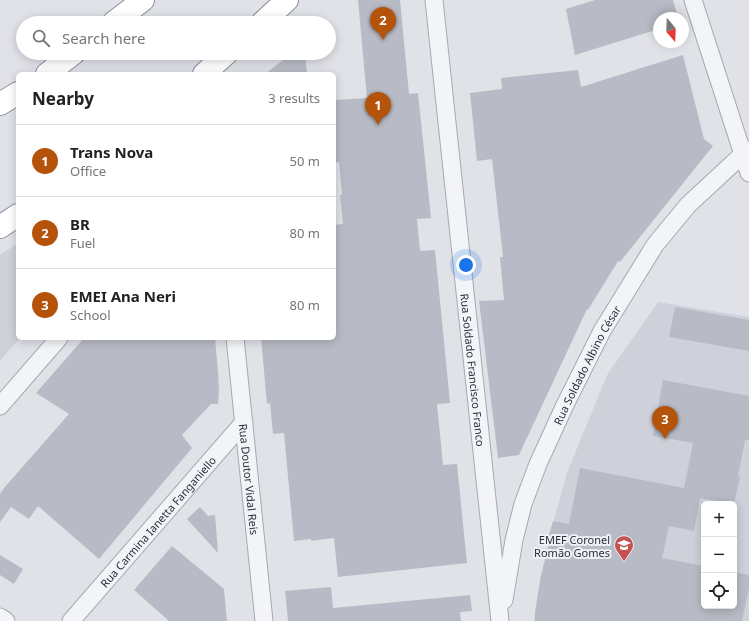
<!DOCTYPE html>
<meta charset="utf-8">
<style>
:root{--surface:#fff;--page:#f6f6f6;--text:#222;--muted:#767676;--line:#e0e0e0;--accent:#b45309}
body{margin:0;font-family:"Noto Sans",sans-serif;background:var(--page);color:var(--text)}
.controls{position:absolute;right:12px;bottom:12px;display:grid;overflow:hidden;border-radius:6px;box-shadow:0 2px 10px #0003}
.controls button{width:36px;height:36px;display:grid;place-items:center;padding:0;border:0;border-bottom:1px solid var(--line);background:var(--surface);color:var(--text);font:20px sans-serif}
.compass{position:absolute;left:653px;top:12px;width:36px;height:36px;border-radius:50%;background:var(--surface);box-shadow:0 2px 10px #0003;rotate:161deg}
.you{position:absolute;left:466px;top:265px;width:14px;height:14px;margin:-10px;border:3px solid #fff;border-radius:50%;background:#1a73e8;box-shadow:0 0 0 6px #1a73e833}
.badge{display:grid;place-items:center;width:26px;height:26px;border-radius:50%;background:var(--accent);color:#fff;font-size:13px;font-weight:700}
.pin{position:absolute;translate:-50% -33px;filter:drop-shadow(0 1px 2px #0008)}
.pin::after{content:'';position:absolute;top:21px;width:14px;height:12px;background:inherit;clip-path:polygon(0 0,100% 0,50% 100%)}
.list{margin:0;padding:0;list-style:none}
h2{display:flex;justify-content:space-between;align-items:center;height:52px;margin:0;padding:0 16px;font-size:17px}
h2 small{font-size:13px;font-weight:400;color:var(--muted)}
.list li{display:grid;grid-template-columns:26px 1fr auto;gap:12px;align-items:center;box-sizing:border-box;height:72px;padding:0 16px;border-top:1px solid var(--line)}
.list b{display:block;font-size:15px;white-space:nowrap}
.list p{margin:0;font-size:13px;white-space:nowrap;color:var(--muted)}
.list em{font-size:13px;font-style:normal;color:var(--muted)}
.icon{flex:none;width:22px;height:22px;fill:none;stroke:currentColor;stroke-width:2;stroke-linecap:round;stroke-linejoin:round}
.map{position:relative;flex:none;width:749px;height:621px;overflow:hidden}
.search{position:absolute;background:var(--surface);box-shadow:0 2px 10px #0003;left:16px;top:16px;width:320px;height:44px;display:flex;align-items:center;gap:10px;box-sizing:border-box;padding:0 14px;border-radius:22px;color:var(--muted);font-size:15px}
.panel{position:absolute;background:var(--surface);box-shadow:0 2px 10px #0003;left:16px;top:72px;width:320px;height:268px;border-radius:6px}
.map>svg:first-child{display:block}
.built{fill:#cfd1da;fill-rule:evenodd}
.building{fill:#b8bbc5}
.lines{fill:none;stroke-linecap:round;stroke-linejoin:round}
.street-casing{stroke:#a6a8b2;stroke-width:19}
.highway-casing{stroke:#898e9e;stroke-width:24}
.street{stroke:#f3f4f7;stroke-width:17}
.highway{stroke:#fff;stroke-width:22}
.labels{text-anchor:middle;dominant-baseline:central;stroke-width:4;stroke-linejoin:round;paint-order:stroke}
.street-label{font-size:11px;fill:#2a2e3e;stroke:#f0f1f6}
.poi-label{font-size:11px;fill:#2a2e3e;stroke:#f0f1f6;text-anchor:end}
</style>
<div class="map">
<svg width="749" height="621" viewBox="0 0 749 621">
<rect width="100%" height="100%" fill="#e1e2e8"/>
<path class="built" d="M 18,243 L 18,338 L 20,338 L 0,361 L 0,255 Z
M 658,302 L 749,317 L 749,621 L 534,621 L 538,594 L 549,538 L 567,473 L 607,375 ZM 704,504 L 734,504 L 734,606 L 704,606 Z"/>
<path class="building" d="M 358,0 L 400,0 L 409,94 L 418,93 L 431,218 L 417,219 L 420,251 L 435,250 L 450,403 L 437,404 L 443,465 L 457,464 L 467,563 L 338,577 L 334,538 L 311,541 L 311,539 L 294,541 L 284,433 L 273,434 L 270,403 L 267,404 L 261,338 L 334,338 L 334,225 L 343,224 L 340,195 L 342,195 L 339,162 L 334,163 L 334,100 L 367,98 Z
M 595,0 L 673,0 L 678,18 L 659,18 L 659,29 L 575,55 L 566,9 Z
M 292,53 L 305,53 L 307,74 L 265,74 Z
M 683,55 L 704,139 L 713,146 L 620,262 L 618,261 L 588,310 L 587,309 L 519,455 L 498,458 L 479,301 L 504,300 L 500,257 L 503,257 L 492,159 L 477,161 L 470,93 L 502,89 L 501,78 L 578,70 L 581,87 Z
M 675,307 L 749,320 L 749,351 L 669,337 Z
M 84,338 L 215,338 L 218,372 L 219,390 L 218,404 L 211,404 L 182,435 L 192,448 L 99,559 L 38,506 L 29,519 L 11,507 L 0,522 L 0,494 L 4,488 L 69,414 L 36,393 Z
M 663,380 L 749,396 L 749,440 L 745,440 L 738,476 L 740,477 L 734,504 L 700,498 L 694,531 L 669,526 L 662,558 L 704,566 L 704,606 L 734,606 L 734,572 L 749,575 L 749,588 L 742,621 L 535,621 L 535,612 L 538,594 L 541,575 L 551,538 L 548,538 L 553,521 L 569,524 L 580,468 L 684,488 L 693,443 L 653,436 Z
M 200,507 L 208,516 L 215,515 L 218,553 L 187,519 Z
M 172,546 L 224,589 L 227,621 L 169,621 L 134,590 Z
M 0,555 L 23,569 L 14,584 L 0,575 Z
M 331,587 L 333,608 L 470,595 L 472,611 L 460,612 L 461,621 L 288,621 L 285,591 Z"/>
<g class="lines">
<defs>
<g id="street">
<path id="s1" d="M 434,0 L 500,621"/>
<path d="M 693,0 L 749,173"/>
<path id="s2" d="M 235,338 L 264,621"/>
<path d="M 0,406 L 59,338"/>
<path id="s3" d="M 504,600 L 514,540 L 523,504 L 538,464 L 564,407 L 602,331 L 655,245 L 688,205 L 743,154 L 749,150"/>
<path d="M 0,617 L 6,621"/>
<path id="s4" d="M 71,621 L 244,422"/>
</g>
<path id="highway" d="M 113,23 L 143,0
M 262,23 L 287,0
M 47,74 L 74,53
M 204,74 L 227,53
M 0,104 L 18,93
M 0,227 L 18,215"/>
</defs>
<use href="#street" class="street-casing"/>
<use href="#highway" class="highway-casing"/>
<use href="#street" class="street"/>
<use href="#highway" class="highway"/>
</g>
<defs>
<symbol id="school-pin" viewBox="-11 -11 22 30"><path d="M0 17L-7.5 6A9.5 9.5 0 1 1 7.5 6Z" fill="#c35350" stroke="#f0f1f6"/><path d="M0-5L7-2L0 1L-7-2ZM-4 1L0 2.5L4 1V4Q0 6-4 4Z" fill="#fff"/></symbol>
</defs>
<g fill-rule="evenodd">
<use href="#school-pin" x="613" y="534" width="22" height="30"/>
</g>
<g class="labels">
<g class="street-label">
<text stroke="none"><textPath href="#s3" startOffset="251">Rua Soldado Albino César</textPath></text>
<text stroke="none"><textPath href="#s1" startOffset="372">Rua Soldado Francisco Franco</textPath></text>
<text stroke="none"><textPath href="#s2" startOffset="142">Rua Doutor Vidal Reis</textPath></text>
<text stroke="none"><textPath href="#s4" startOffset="132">Rua Carmina Ianetta Fanganiello</textPath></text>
</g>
<g class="poi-label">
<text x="610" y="539">EMEF Coronel<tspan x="610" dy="13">Romão Gomes</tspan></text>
</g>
</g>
</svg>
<div class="controls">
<button>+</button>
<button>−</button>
<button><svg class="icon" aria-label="locate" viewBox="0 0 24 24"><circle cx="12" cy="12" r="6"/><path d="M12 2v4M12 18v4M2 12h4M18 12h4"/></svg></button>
</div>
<svg class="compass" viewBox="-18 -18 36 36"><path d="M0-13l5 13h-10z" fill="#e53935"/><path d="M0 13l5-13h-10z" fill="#767676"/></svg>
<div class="you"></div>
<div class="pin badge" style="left:378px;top:125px">1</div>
<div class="pin badge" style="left:383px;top:40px">2</div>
<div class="pin badge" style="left:665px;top:439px">3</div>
<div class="search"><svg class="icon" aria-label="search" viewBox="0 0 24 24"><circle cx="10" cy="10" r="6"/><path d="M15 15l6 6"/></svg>Search here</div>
<section class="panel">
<h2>Nearby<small>3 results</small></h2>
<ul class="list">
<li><span class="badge">1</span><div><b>Trans Nova</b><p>Office</p></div><em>50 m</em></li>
<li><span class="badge">2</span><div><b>BR</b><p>Fuel</p></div><em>80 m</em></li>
<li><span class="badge">3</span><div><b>EMEI Ana Neri</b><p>School</p></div><em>80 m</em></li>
</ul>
</section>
</div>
